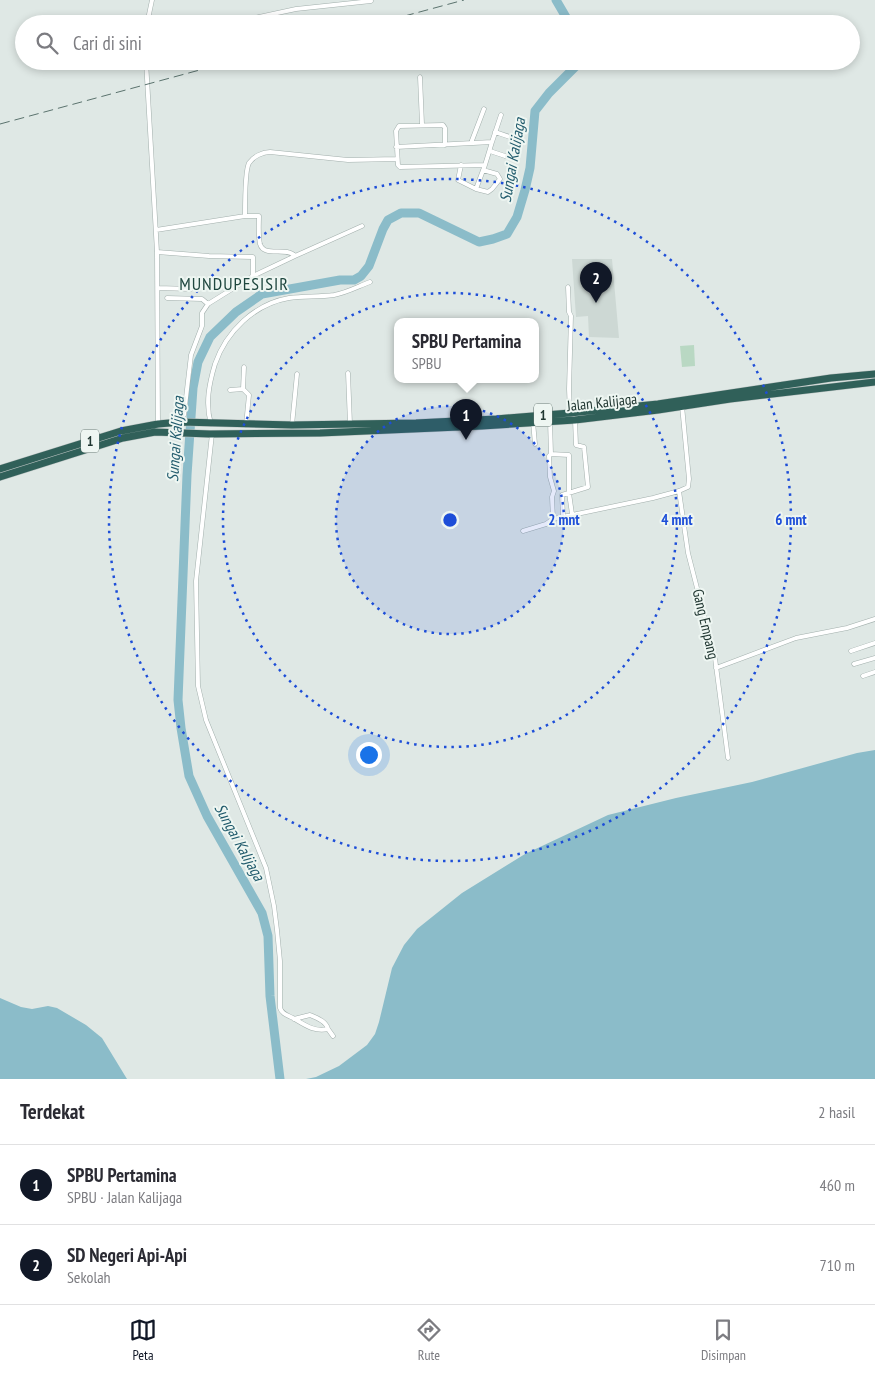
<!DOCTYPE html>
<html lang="id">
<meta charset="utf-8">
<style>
:root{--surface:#fff;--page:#f2f2f3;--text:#2b2b33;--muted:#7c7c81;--line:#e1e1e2;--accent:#111827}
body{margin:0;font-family:"PT Sans Narrow",sans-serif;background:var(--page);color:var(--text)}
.you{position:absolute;left:368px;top:754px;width:18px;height:18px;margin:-12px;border:4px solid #fff;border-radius:50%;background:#1a73e8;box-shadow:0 0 0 8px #1a73e833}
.badge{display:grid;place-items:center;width:32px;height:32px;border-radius:50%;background:var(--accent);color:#fff;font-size:16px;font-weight:700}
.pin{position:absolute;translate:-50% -41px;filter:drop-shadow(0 1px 2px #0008)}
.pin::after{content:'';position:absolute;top:26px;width:18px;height:15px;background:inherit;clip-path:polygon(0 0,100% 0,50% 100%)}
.popup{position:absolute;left:394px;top:318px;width:145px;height:65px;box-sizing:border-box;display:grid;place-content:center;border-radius:10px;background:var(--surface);filter:drop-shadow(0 1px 4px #0005);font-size:16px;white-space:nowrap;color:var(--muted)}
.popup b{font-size:19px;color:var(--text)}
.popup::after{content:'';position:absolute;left:50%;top:100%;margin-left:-10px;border:10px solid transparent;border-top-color:var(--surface)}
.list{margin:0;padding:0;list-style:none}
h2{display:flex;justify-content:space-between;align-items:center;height:65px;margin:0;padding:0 20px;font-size:21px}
h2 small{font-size:16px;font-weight:400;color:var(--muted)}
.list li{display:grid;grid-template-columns:32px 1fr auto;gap:15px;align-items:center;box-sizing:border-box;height:80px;padding:0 20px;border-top:1px solid var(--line)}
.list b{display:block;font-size:19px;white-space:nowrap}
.list p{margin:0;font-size:16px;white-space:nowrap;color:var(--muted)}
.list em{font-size:16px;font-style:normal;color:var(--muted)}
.icon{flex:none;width:28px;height:28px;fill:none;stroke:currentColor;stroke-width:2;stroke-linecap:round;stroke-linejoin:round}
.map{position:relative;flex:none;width:875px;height:1079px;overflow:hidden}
.search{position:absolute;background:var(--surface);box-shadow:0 2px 8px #0003;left:15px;right:15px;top:15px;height:55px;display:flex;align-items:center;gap:12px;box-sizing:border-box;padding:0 18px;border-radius:28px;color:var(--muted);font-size:19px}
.sheet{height:225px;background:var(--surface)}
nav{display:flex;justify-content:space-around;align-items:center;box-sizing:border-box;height:70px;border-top:1px solid var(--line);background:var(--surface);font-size:14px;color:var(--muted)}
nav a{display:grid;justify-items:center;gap:2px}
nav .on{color:var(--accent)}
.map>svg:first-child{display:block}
.built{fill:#cdd8d4}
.green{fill:#b9d8c3}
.water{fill:#8bbcc9}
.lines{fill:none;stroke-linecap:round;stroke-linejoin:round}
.river{stroke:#8bbcc9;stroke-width:9}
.street-casing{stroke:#a2afac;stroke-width:5}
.highway-casing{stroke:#bcc3c2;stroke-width:8}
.street{stroke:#fff;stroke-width:4}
.highway{stroke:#306059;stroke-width:7}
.rail{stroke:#5b736e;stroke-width:1;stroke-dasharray:10 5;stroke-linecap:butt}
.ring{fill:none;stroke:#1d4ed8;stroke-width:2.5;stroke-dasharray:2.5 5}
.labels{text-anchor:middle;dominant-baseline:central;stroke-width:4;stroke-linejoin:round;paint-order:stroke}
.shield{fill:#eef6f2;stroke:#5e706c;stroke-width:1}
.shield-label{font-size:14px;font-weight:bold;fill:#213732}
.street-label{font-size:15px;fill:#213732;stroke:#eef6f2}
.water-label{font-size:16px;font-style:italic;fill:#215b6c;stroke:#eef6f2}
.quarter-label{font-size:18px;letter-spacing:1px;fill:#1f473f;stroke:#eef6f2}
.centre{fill:#1d4ed8;stroke:#eef6f2;stroke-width:2.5}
.ring-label{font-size:15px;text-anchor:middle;font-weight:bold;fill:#1d4ed8;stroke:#eef6f2;stroke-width:4;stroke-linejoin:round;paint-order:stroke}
</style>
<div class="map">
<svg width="875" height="1079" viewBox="0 0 875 1079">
<rect width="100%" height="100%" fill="#dfe8e5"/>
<path class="built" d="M 572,259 L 612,259 L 619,338 L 589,337 L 588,316 L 576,317 Z"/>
<path class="green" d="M 694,345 L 695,366 L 682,367 L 680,346 Z"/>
<path class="water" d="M 875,750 L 875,1079 L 306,1079 L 316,1077 L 339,1066 L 367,1045 L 375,1034 L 379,1022 L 392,968 L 404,945 L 417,929 L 462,893 L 525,854 L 608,815 L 676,798 L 752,782 L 857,753 Z
M 0,998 L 21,1007 L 32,1009 L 48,1006 L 57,1008 L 86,1025 L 102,1038 L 127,1079 L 0,1079 Z"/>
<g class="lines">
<path class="river" d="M 556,0 L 570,24
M 280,1079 L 270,996 L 268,936 L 262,913 L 207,816 L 189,776 L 181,728 L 178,700 L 187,475 L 193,388 L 198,362 L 210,337 L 236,312 L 262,294 L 340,280 L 354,280 L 361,276 L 369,266 L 383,229 L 388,220 L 401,213 L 419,213 L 479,242 L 493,239 L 507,234 L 517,217 L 525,190 L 530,168 L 535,111 L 549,93 L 581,61"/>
<defs>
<path id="street" d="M 147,24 L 152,0
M 226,24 L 296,9 L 371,1
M 146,61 L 157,252 L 158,424
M 420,77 L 422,124
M 495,132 L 510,137
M 492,142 L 501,115
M 471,143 L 484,109
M 445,145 L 445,128 L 443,125 L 399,126 L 396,131 L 398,165 L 400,167 L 485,165 L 476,189 L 458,180 L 461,165
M 396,147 L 492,142 L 485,165
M 490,151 L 505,156
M 476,189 L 488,192 L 492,189 L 500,179 L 497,174 L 483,170
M 245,216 C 245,206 245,170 249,163 C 254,156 263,152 270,152 L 348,160 L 397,159
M 156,230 L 245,216 L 259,216 C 259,224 258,235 260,244 C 264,258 286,246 295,256 L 253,276 L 208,304 L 202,313 L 202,326 L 191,355 L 184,415 L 173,418 L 172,423
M 157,252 L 209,256 L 253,257 L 253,276
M 295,256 L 362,226
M 568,287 L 569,312 L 571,316 L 569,389 L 570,413
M 158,288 L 191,289
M 167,298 L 202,299 L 208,304
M 348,373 L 350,424
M 243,389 L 244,367
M 230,390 L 243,389 L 249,395 L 246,425
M 550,421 L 551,454 L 549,456 L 550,477 L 554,491 L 552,497 L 553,519
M 533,422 L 535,444
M 211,424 C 205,404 209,384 215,364 C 226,332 254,304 289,298 C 304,296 319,297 334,295 C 346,293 359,286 370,282
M 292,425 L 297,374
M 212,434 L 196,581 L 198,686 L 206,720 L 266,868 L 274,906 L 277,930 L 280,961 L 280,1008 C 282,1014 287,1015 293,1018 C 305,1025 314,1032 328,1029 L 333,1036
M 551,454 L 569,455 L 569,493 L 572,514
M 679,491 L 688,553 L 715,658 L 728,758
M 563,516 L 562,495 L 588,487 L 584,447 L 576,445 L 575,420
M 523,531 L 546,524 L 553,519 L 653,498 L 679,491 L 688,487 L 689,479 L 682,406
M 851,651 L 875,643
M 854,664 L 875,658
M 716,668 L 796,638 L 847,628 L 875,619
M 863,676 L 875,672
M 294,1019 L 310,1015 C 317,1018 326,1021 328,1029"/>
<path id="highway" d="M 0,469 L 121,431 L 158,424 L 181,422 L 292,425 L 416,423 L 496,419 L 570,413 L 658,404 L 831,378 L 875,374
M 0,477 L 123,438 L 155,432 L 210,434 L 320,433 L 482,426 L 575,420 L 658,410 L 730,399 L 875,382"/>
</defs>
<use href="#street" class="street-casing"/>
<use href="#highway" class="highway-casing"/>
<use href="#street" class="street"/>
<use href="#highway" class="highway"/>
<path class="rail" d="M 356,24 L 382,17
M 375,24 L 464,0
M 0,124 L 233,61"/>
</g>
<circle cx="450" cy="520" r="114" fill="#1d4ed8" fill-opacity=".12"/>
<g class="ring">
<circle cx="450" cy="520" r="114"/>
<circle cx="450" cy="520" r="227"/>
<circle cx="450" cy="520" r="341"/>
</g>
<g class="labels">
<g class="shield">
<rect x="534" y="403.5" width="18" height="23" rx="4"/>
<rect x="81" y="429.5" width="18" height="23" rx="4"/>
</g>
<g class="shield-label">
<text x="543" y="415">1</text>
<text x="90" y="441">1</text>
</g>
<g class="street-label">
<text transform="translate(602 402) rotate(-6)">Jalan Kalijaga</text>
<text transform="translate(706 624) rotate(77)">Gang Empang</text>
</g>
<g class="water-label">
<text transform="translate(512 160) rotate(-80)">Sungai Kalijaga</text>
<text transform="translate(175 439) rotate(-86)">Sungai Kalijaga</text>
<text transform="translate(240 842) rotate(61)">Sungai Kalijaga</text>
</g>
<g class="quarter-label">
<text x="234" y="283">MUNDUPESISIR</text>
</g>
</g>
<circle cx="450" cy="520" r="8" class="centre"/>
<g class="ring-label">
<text x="564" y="525">2 mnt</text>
<text x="677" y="525">4 mnt</text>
<text x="791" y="525">6 mnt</text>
</g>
</svg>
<div class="you"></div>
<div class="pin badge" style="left:466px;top:440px">1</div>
<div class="popup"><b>SPBU Pertamina</b>SPBU</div>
<div class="pin badge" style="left:596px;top:303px">2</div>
<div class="search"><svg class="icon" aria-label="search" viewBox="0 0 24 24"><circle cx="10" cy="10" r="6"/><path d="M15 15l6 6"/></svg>Cari di sini</div>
</div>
<section class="sheet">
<h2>Terdekat<small>2 hasil</small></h2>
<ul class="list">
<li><span class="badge">1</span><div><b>SPBU Pertamina</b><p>SPBU · Jalan Kalijaga</p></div><em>460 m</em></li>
<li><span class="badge">2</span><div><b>SD Negeri Api-Api</b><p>Sekolah</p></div><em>710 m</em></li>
</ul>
</section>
<nav>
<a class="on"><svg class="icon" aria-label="map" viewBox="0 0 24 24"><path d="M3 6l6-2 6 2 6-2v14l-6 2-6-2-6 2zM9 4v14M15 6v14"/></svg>Peta</a>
<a><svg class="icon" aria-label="directions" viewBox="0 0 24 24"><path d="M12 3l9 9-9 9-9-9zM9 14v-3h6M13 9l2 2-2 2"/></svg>Rute</a>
<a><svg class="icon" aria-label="saved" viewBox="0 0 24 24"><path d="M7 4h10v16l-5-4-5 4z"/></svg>Disimpan</a>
</nav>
